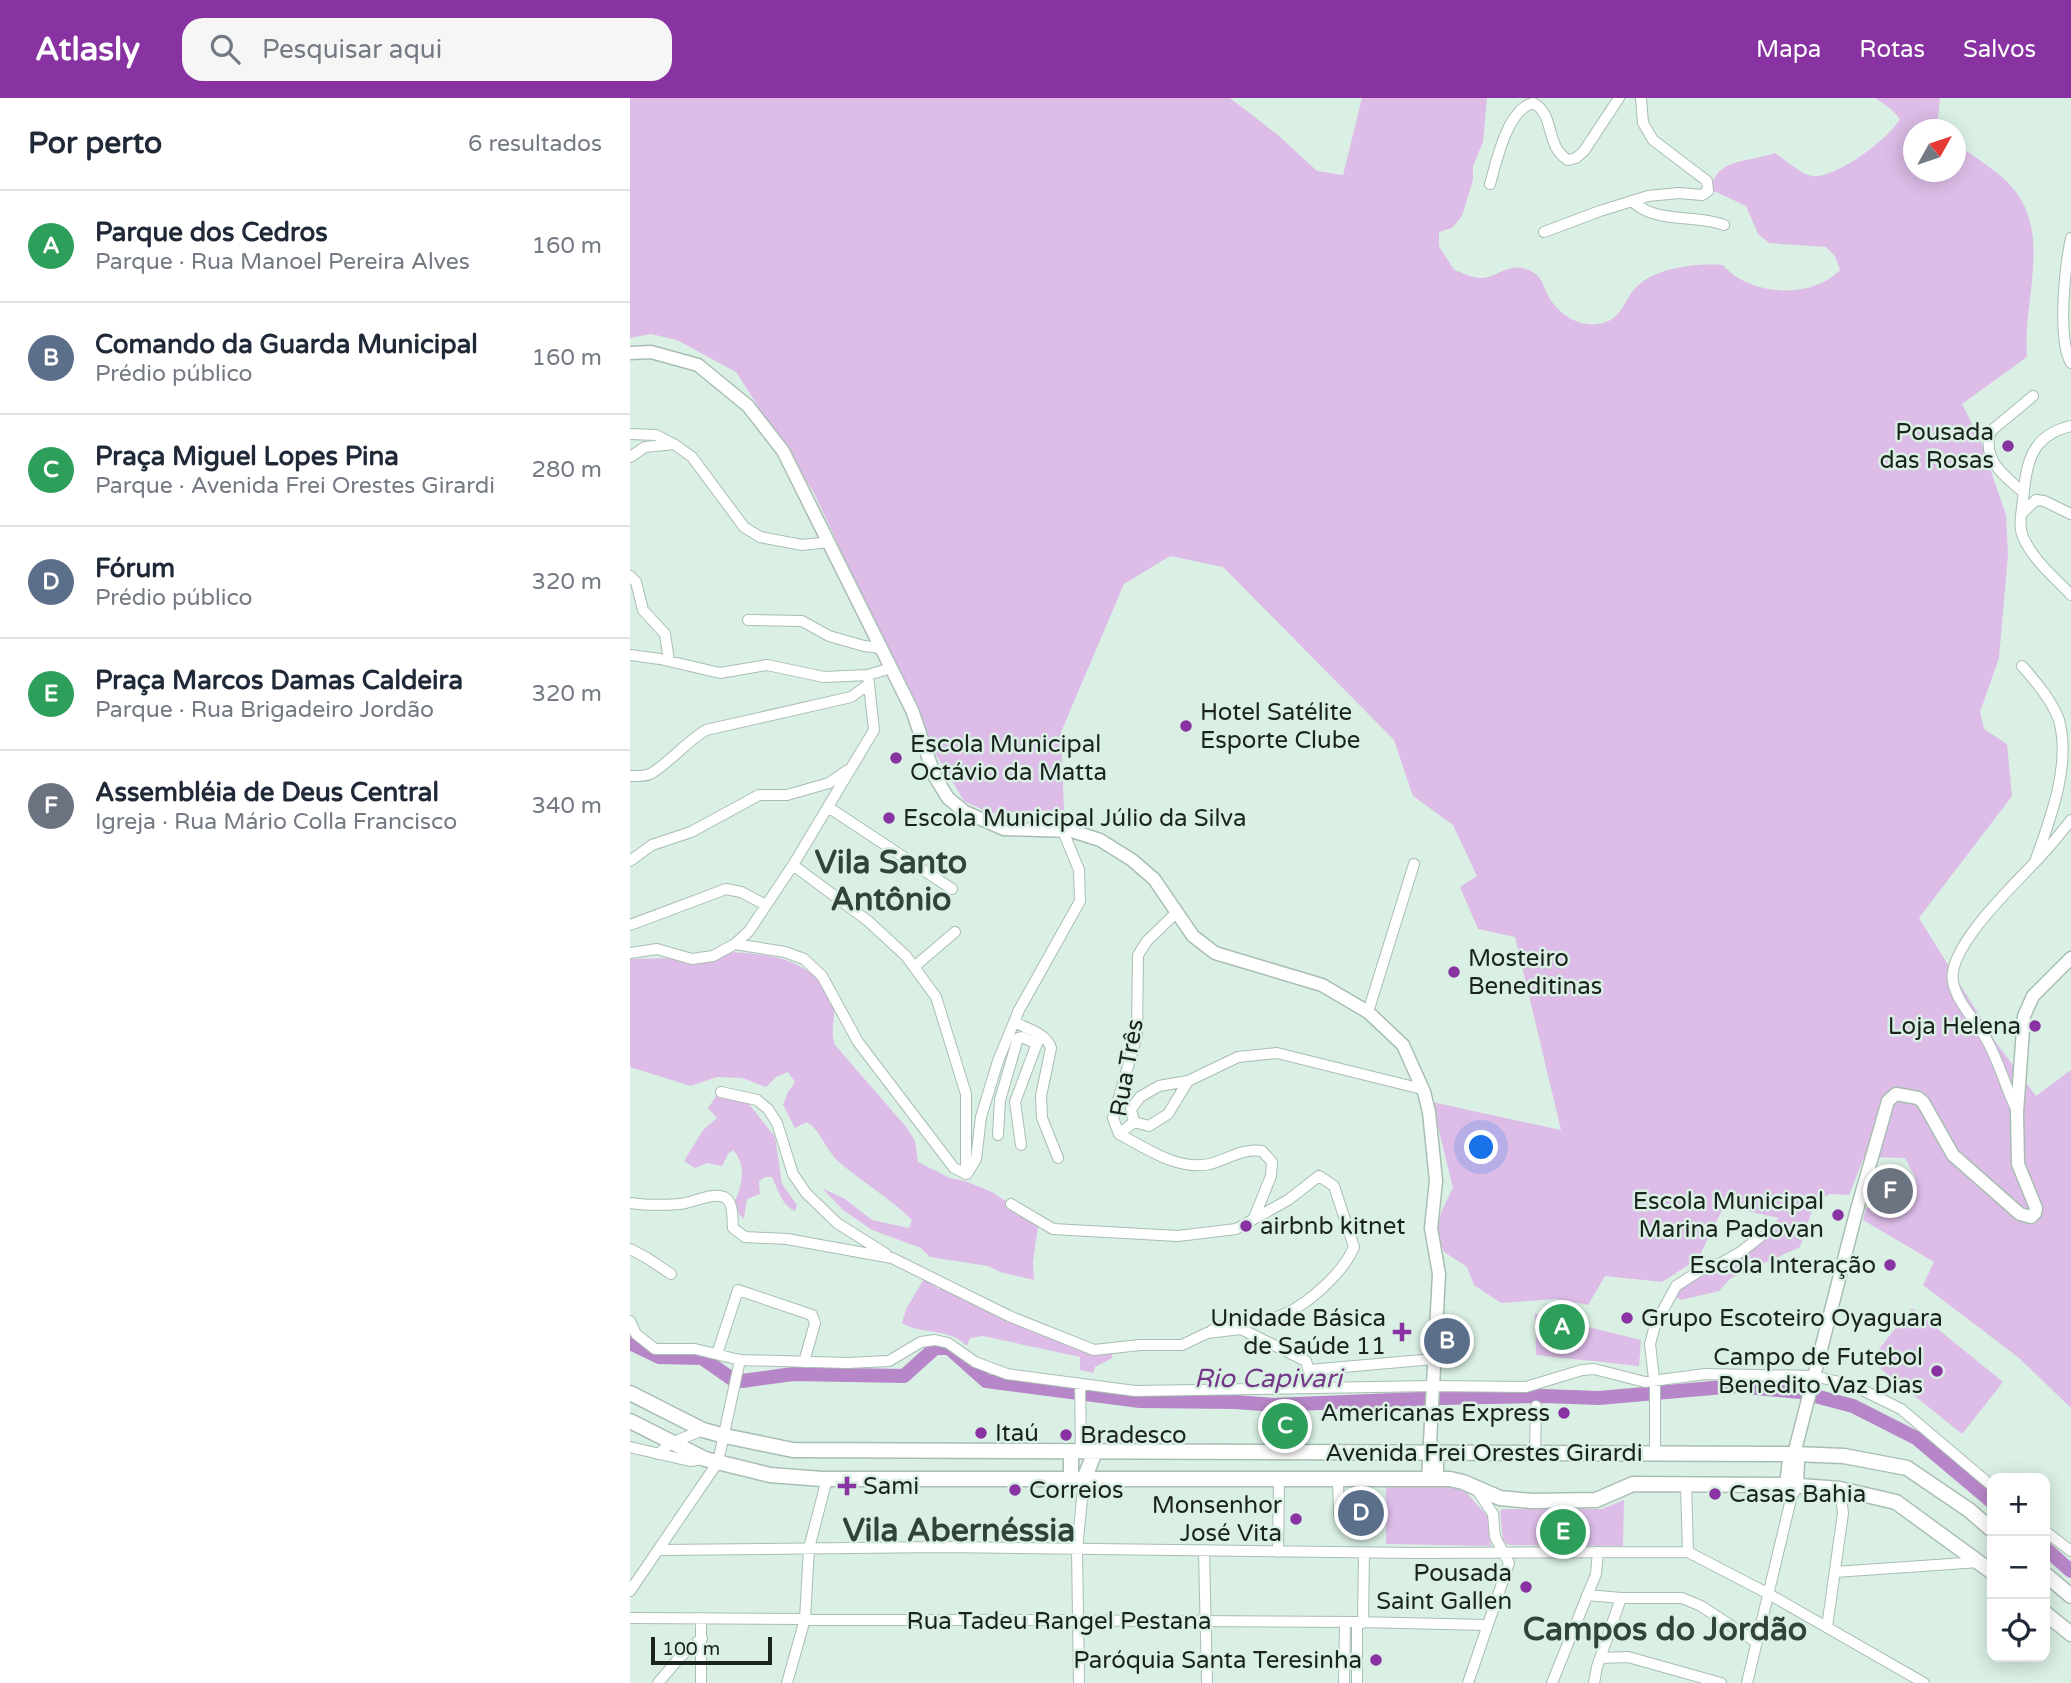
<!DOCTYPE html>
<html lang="pt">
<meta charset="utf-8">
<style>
:root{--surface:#fff;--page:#f6f6f7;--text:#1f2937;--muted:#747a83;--line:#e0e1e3;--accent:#8833a1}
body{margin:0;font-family:"Varela Round",sans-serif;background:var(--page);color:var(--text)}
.controls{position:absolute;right:21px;bottom:21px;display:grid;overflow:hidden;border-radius:14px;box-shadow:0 4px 18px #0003}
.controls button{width:63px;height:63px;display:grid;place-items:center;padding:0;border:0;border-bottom:2px solid var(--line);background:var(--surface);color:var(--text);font:35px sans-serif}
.compass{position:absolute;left:1273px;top:21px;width:63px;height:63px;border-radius:50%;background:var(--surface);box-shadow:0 4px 18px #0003;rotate:50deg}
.scale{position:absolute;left:21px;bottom:18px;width:121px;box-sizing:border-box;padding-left:7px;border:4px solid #1b231f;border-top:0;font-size:19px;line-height:24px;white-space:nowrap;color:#1b231f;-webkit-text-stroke:5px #daf0e4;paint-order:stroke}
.you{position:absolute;left:852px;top:1050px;width:24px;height:24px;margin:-18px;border:5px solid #fff;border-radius:50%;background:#1a73e8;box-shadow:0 0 0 10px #1a73e833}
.badge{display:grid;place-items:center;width:46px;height:46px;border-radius:50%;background:var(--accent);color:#fff;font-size:23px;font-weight:700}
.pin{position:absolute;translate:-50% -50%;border:4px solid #fff;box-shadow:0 2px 7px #0006}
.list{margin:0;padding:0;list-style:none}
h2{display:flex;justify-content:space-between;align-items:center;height:91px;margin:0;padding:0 28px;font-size:30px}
h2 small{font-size:23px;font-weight:400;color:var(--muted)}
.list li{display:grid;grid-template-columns:46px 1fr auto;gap:21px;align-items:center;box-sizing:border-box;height:112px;padding:0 28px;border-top:2px solid var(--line)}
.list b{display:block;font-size:26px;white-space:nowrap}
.list p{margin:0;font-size:23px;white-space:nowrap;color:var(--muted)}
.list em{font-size:23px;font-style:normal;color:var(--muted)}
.icon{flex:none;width:38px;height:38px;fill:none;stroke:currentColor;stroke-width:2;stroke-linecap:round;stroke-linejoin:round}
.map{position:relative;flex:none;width:1441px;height:1585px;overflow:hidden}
header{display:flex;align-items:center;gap:42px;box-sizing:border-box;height:98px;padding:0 35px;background:var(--accent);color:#fff}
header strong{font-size:33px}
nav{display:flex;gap:38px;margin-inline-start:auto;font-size:24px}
.search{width:490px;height:63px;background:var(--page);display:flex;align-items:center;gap:18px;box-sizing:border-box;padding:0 24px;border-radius:21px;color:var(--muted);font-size:26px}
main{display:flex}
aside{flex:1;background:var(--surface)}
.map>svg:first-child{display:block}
.green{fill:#ddbde8}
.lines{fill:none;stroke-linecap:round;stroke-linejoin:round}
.river{stroke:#b786c8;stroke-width:14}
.minor-casing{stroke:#a9beb3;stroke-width:12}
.tertiary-casing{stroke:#a9beb3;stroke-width:15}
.secondary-casing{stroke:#a9beb3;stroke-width:17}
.minor{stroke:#fff;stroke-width:10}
.tertiary{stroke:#fff;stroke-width:12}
.secondary{stroke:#fff;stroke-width:14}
.poi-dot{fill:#8833a1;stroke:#daf0e4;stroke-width:2.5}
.labels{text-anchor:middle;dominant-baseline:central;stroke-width:5;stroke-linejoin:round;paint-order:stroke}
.poi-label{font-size:24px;fill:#1b231f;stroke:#daf0e4;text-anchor:start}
.street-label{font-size:24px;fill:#1b231f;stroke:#daf0e4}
.water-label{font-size:26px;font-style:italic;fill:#753888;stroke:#daf0e4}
.district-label{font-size:32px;font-weight:bold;fill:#31433a;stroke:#daf0e4}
</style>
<header>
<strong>Atlasly</strong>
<div class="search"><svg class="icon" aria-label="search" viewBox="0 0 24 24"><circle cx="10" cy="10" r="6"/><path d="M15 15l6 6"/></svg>Pesquisar aqui</div>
<nav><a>Mapa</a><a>Rotas</a><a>Salvos</a></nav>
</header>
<main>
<aside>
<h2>Por perto<small>6 resultados</small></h2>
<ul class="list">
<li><span class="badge" style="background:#2e9e5b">A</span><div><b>Parque dos Cedros</b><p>Parque · Rua Manoel Pereira Alves</p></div><em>160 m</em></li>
<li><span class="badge" style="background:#5c6f8a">B</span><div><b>Comando da Guarda Municipal</b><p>Prédio público</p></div><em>160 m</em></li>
<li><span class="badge" style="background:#2e9e5b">C</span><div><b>Praça Miguel Lopes Pina</b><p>Parque · Avenida Frei Orestes Girardi</p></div><em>280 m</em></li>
<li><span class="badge" style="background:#5c6f8a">D</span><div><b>Fórum</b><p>Prédio público</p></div><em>320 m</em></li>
<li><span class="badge" style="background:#2e9e5b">E</span><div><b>Praça Marcos Damas Caldeira</b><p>Parque · Rua Brigadeiro Jordão</p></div><em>320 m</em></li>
<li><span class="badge" style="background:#6b7280">F</span><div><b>Assembléia de Deus Central</b><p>Igreja · Rua Mário Colla Francisco</p></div><em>340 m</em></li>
</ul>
</aside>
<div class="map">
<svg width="1441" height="1585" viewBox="0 0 1441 1585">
<rect width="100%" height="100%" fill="#daf0e4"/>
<path class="green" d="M 0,0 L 600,0 L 649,38 L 687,73 L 713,77 L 732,0 L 857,0 L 853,44 L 843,68 L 843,82 L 832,118 L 822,130 L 809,134 L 809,148 L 824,172 C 831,174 842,180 850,180 C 867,181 878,162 901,173 C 913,179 913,189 919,199 C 929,217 951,231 973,225 C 989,221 994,206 1002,194 C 1020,170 1065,165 1093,167 C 1119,198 1181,202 1210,172 L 1205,158 L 1196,149 L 1139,145 L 1128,136 L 1116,108 L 1080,91 C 1088,59 1118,65 1145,55 C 1156,62 1170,76 1182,78 C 1204,82 1259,41 1270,21 L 1261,11 L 1245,0 L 1310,0 L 1307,31 L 1283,32 L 1283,74 L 1325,74 L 1326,46 C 1345,60 1371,74 1386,94 C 1421,141 1392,206 1397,259 L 1332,306 L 1350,341 L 1376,417 L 1378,457 L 1369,560 L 1350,614 L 1354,631 L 1377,646 L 1382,698 L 1289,820 L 1367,946 L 1406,998 L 1441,972 L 1441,1310 L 1389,1260 L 1293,1187 L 1304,1164 L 1233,1122 L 1236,1110 L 1276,1111 L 1286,1081 L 1275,1060 L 1234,1059 L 1219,1097 L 1200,1096 L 1185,1103 L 1170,1149 L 1101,1180 L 1089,1193 L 1051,1202 L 1045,1198 L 1049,1189 L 1119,1152 L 1149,1120 L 1094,1108 L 1068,1161 L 1032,1184 L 975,1178 L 958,1207 L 926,1201 L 871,1205 L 844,1187 L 837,1169 L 814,1154 L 807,1136 L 811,1114 L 823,1090 L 802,1004 L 931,1032 L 885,839 L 848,831 L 830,789 L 847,778 L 823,727 L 783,698 L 764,642 L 593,469 L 540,458 L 494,486 L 431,634 L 434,712 L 360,715 L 334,703 L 305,655 L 184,395 L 106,274 L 47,242 L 21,236 L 0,240 Z
M 100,854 C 137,856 176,859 197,894 C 199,898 203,903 204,909 C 205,922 200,934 205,947 L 277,1030 L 285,1043 L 288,1064 L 320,1080 L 335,1083 L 362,1094 L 404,1122 L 408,1128 L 403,1164 L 404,1182 L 370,1174 L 358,1168 L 300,1159 L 291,1150 L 242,1132 L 213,1112 L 192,1090 L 215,1101 L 242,1122 L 279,1130 L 282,1122 C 259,1099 231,1084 208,1063 C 195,1051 192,1034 177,1024 L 165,1030 L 153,1007 L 158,994 L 165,984 L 158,974 L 146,979 L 136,989 L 112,980 L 87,979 L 61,988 L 0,969 L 0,861 L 40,860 L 59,865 L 78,864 Z
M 95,990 L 108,992 L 145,1039 L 152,1086 L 167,1107 L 165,1113 C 152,1108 148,1091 142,1079 L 135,1079 L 129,1083 L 130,1096 L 117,1101 L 114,1121 L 109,1116 L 105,1103 C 112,1087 117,1067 103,1052 L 98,1056 L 92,1068 L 78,1065 L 65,1070 L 54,1063 L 73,1032 L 87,1020 L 78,1010 L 89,994 Z
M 294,1181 L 309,1191 L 315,1188 L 446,1248 L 483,1251 L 482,1260 L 465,1269 L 463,1275 L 450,1272 L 450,1259 L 353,1238 L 340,1240 L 337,1248 C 318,1229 292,1237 272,1225 L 276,1211 Z
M 1282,1210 L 1373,1284 L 1332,1336 L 1240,1262 Z
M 905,1216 L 1011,1242 L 1009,1268 L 906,1257 Z
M 639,1312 L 671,1312 L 672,1345 L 639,1345 Z
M 756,1389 L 820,1389 L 836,1394 L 858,1419 L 861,1448 L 756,1446 Z
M 994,1402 L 993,1448 L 879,1447 L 873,1443 L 870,1413 L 873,1411 L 972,1411 Z"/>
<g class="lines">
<path class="river" d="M 0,1245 L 29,1259 L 72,1260 L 102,1281 L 112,1283 L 163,1276 L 274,1278 L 305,1250 L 319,1250 L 356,1283 L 510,1303 L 605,1304 L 644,1307 L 811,1300 L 913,1298 L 969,1300 L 1105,1288 L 1170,1294 L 1223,1308 L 1286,1340 L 1362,1404
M 1415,1450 L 1441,1473"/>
<defs>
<path id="minor" d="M 860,86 C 867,62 877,12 903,5 C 926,17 914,47 938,62 L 946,60 L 954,53 L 989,0
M 1003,104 C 1027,126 1066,116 1094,127
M 914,134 L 970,113 L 1018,98 L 1049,95 L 1072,97 L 1078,93 L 1077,83 L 1023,42 L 1013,25 L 1011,0
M 1441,140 C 1435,168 1427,241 1441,265
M 1441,328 C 1401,337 1396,365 1393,402 C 1392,414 1388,427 1393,439 C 1403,462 1424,479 1441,497
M 0,336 L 26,337 L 43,346
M 0,359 L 15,349 L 44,346 L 62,359 L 114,429 L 130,439 L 172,447 L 199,444
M 1393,394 C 1374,378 1351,361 1361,333 L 1403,298
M 1392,415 L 1406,402 L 1414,403 L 1441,416
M 0,478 L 6,484 L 13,512 L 35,536 L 39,563
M 118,522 L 172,523 L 199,538 L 234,548 L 251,550
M 0,557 L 30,561 L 90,575 L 137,567 L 194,579 L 238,577 L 261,570
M 1392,568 C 1406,584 1421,601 1429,622 C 1441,666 1421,719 1406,761
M 0,678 C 8,678 15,679 22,675 C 41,663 55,645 76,632 L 221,599 L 239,586
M 198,709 L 322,791
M 0,763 L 22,747 L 61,734 L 129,697 L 157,697 L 199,685 L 218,672
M 163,767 L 238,823 L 276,858 L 306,899 L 336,996 L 336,1076
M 547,814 L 517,843 L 508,857 L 507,937 L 483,1020 L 489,1036 C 516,1050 547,1073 580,1066 C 599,1061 612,1050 632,1053 L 642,1064 L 641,1078 L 624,1120
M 0,827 L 96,791 L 111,794 L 136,807
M 105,846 L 155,854 L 174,861 L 192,878 L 228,944 L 324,1070 L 336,1076
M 0,855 L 27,851 L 62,861 L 83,858 L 105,846 L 119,833 L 163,767 L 244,632 L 238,577
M 284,869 L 325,834
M 738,914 L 784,766
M 384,924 C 397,931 416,935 421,950 L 411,998 L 412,1020 L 428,1060
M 91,994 L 127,1002 L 138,1011 L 147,1025 L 163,1076 L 176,1095 L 207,1125 L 256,1156
M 1387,1013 C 1375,989 1369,962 1355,939 C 1345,922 1327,904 1323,884 C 1316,850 1385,786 1406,763 C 1419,750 1430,736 1441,722
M 504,1024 L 501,1011 L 510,999 L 529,988 L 558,983 L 608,959 L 647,955 L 792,991
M 489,1036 L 504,1024 L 519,1028 L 538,1016 L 558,983
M 368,1037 L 370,1002 L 388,940 L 392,939 L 405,945
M 391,1047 L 385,1004 L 409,940
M 337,1076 L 346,1061 L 351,1019 L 368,963 L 389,912 L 450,803 L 449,772 L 433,733
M 0,1105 C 16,1108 34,1107 50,1106 C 62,1105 83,1094 94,1099 C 104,1104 102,1120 103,1130 L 115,1139 L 157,1141 L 262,1160 L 379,1218 L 464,1252 L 510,1247 L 552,1247 L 577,1235 L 611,1231 L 676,1263 L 684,1290
M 381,1106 L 423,1131 L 548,1138 L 606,1131 L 658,1102 L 689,1078 L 704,1088 L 724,1149 C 712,1177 671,1214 640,1221 C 620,1226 600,1222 582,1232
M 0,1151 L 17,1160 L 41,1176
M 0,1223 L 6,1236 L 25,1251 L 65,1251 L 110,1262 L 217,1265 L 259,1263 L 291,1244 L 305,1242 L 318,1245 L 345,1264 L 377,1276 L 505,1293 L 803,1288 L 896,1289 L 952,1272 L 964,1271 L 1015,1284 L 1075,1276 L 1184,1278 L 1222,1287 L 1271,1311 L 1362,1388
M 87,1256 L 108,1192 L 182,1217 L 185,1225 L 174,1264
M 679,1272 L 804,1261
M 450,1286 L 451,1354
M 0,1349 L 60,1363 L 74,1361
M 28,1356 L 41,1345 L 73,1332
M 905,1356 L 906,1308
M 1025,1356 L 1025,1289 L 1020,1246 L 1025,1227 L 1046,1188 L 1069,1173 L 1093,1164 L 1112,1153 L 1130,1139
M 708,1382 L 709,1417
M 1056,1386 L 1058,1454
M 1415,1433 L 1441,1453
M 29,1452 L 313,1449 L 786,1455 L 1058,1454 L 1137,1495 L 1294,1585
M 574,1452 L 577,1585
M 648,1454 L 649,1381
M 1205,1474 L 1349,1464
M 0,1493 L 88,1364 L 110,1262
M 957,1497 L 991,1500 L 1052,1500 L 1071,1508 L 1126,1544
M 0,1520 L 727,1524 L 857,1527
M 733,1525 L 734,1455
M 1197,1529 L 1213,1415 L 1210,1391
M 970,1560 L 998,1559 L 1091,1585
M 28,1585 L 50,1559 L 72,1540
M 71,1585 L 71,1520
M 157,1585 L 175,1521 L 179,1450 L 197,1381
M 449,1585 L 447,1451 L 454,1381
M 714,1585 L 715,1524
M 727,1585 L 727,1524
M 838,1585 L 879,1465 L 865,1439 L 863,1416 L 847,1392
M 922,1585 L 966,1476 L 968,1454
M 964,1585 L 967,1569 L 991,1500
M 1117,1585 L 1161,1401 L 1167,1388"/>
<path id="tertiary" d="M 0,255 L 21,254 L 68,267 L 118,308 L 153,353 L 282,612 L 305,679 L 318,700 L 335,714 L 374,731 L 442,733 L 470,742 L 502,762 L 524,781 L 563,838 L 585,855 L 692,887 L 738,914 L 773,947 L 794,994 L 799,1014 L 806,1083 L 801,1130 L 809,1176 L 798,1381
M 803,1348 L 807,1354 L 807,1381
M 1164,1356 L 1168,1362 L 1167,1388
M 1156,1387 L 1159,1362 L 1164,1356 L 1226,1115 L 1258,1003 L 1266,996 L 1288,1000 L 1293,1004 L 1323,1057 L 1390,1116 L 1401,1119 L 1405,1115 L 1406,1110 L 1388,1066 L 1387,1014 L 1394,918 L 1403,898 L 1441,860"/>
<path id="secondary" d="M 0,1295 L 73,1332 L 95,1338 L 163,1352 L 1164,1356 L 1214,1358 L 1277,1370 L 1339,1412 L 1362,1432
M 0,1323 L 75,1361 L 140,1377 L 192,1381 L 820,1381 L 833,1384 L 870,1400 L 902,1403 L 966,1402 L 1003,1386 L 1156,1387 L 1210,1391 L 1266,1404 L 1362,1474
M 441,1353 L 441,1381
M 454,1381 L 465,1354
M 1415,1476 L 1441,1498
M 1415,1515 L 1441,1536"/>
</defs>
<use href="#minor" class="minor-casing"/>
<use href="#tertiary" class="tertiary-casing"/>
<use href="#secondary" class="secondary-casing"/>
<use href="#minor" class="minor"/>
<use href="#tertiary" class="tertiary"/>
<use href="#secondary" class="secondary"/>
</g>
<g class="poi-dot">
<circle cx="1378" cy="348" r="7"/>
<circle cx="556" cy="628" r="7"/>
<circle cx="266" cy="660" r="7"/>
<circle cx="259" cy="720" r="7"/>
<circle cx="824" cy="874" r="7"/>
<circle cx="1405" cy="928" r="7"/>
<circle cx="1208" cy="1117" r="7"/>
<circle cx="616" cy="1128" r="7"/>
<circle cx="1260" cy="1167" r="7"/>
<circle cx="997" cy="1220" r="7"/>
<path d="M768.5 1223.5h7v7h7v7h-7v7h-7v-7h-7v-7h7z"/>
<circle cx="1307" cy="1273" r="7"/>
<circle cx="934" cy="1315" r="7"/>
<circle cx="351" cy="1335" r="7"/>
<circle cx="436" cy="1337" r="7"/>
<path d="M213.5 1377.5h7v7h7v7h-7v7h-7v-7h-7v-7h7z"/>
<circle cx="385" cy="1392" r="7"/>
<circle cx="1085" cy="1396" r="7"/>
<circle cx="666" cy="1421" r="7"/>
<circle cx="896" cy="1489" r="7"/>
<circle cx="746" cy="1562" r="7"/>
</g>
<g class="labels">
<g class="poi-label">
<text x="1364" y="334" text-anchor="end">Pousada<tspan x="1364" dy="28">das Rosas</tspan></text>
<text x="570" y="614">Hotel Satélite<tspan x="570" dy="28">Esporte Clube</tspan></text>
<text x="280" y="646">Escola Municipal<tspan x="280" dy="28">Octávio da Matta</tspan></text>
<text x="273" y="720">Escola Municipal Júlio da Silva</text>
<text x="838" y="860">Mosteiro<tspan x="838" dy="28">Beneditinas</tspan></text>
<text x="1391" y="928" text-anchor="end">Loja Helena</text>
<text x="1194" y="1103" text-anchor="end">Escola Municipal<tspan x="1194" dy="28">Marina Padovan</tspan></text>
<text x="630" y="1128">airbnb kitnet</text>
<text x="1246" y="1167" text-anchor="end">Escola Interação</text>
<text x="756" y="1220" text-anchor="end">Unidade Básica<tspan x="756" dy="28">de Saúde 11</tspan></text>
<text x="1011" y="1220">Grupo Escoteiro Oyaguara</text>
<text x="1293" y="1259" text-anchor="end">Campo de Futebol<tspan x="1293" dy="28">Benedito Vaz Dias</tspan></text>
<text x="920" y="1315" text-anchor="end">Americanas Express</text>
<text x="365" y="1335">Itaú</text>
<text x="450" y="1337">Bradesco</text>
<text x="233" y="1388">Sami</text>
<text x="399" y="1392">Correios</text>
<text x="1099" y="1396">Casas Bahia</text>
<text x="652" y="1407" text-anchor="end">Monsenhor<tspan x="652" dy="28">José Vita</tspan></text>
<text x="882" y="1475" text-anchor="end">Pousada<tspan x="882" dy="28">Saint Gallen</tspan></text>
<text x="732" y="1562" text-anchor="end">Paróquia Santa Teresinha</text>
</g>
<g class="street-label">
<text transform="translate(497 970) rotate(-80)">Rua Três</text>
<text x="854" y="1355">Avenida Frei Orestes Girardi</text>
<text x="429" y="1523">Rua Tadeu Rangel Pestana</text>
</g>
<g class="water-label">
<text x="638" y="1280">Rio Capivari</text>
</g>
<g class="district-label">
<text x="261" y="765">Vila Santo<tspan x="261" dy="37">Antônio</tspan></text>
<text x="329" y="1433">Vila Abernéssia</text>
<text x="1035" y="1532">Campos do Jordão</text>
</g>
</g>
</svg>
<div class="controls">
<button>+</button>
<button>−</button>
<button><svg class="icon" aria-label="locate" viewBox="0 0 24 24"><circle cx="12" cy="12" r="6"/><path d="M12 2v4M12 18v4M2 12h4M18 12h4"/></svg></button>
</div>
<svg class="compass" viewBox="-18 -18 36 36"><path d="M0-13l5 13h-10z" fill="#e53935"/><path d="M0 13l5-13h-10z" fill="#747a83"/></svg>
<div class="scale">100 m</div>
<div class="you"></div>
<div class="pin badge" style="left:932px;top:1229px;background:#2e9e5b">A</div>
<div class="pin badge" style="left:817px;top:1243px;background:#5c6f8a">B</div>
<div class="pin badge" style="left:655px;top:1328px;background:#2e9e5b">C</div>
<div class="pin badge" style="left:731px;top:1415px;background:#5c6f8a">D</div>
<div class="pin badge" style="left:933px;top:1434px;background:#2e9e5b">E</div>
<div class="pin badge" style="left:1260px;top:1093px;background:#6b7280">F</div>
</div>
</main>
